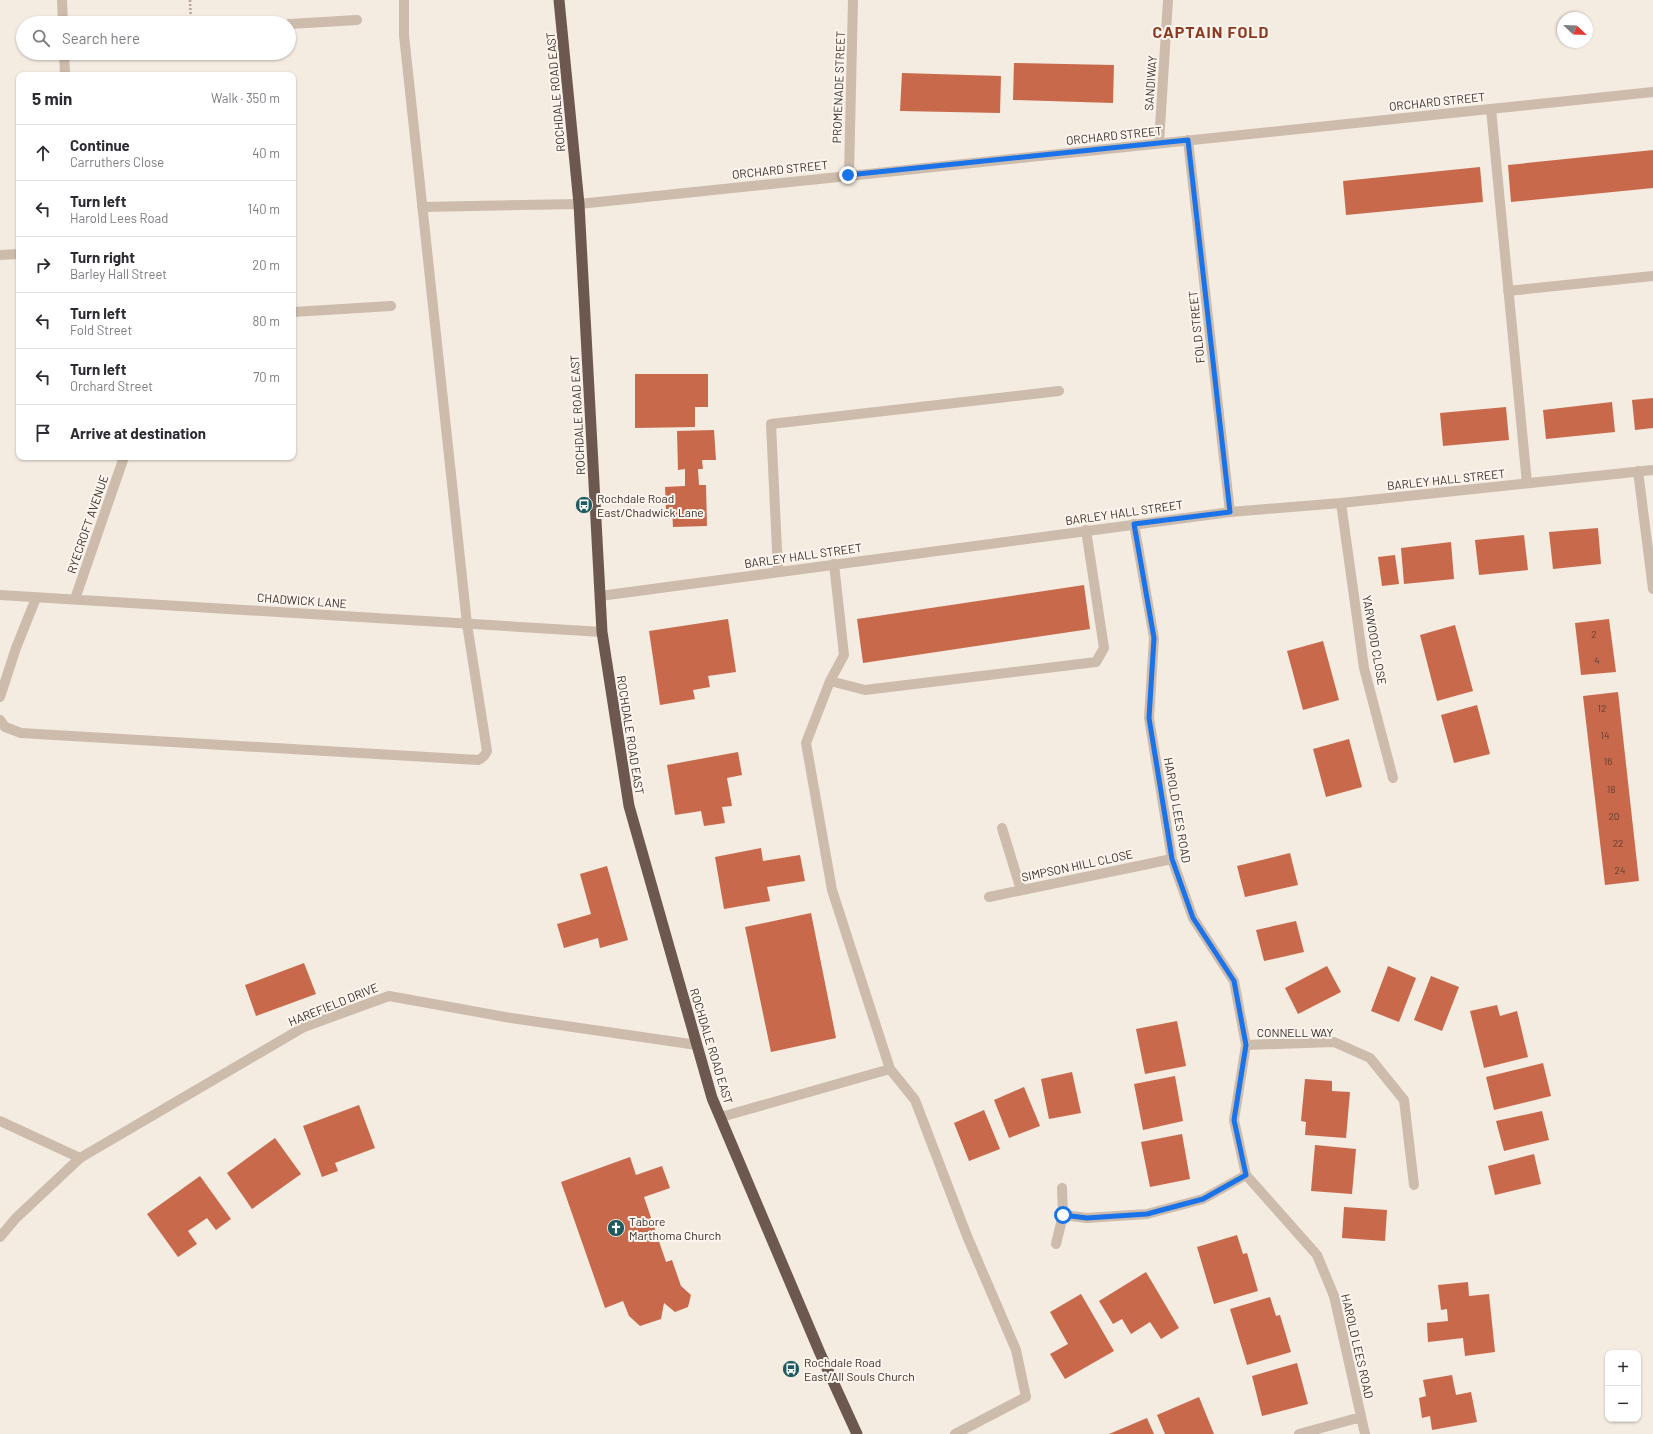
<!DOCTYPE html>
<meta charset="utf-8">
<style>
:root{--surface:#fff;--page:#f7f7f7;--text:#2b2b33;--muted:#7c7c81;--line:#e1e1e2}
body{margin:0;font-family:Barlow,sans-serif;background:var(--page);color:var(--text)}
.controls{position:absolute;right:12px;bottom:12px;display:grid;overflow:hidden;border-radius:8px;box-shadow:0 1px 3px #0004}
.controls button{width:36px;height:36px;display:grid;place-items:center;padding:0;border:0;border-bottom:1px solid var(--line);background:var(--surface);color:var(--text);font:20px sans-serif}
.compass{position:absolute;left:1557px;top:12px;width:36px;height:36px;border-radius:50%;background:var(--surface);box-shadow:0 1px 3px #0004;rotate:113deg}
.stop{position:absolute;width:12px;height:12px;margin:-9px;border:3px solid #1a73e8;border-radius:50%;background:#fff}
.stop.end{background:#1a73e8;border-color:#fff;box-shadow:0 1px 4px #0008}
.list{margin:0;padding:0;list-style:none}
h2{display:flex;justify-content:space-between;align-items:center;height:52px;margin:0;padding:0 16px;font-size:17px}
h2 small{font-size:13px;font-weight:400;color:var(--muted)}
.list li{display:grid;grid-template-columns:26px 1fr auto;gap:12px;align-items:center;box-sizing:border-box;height:56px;padding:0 16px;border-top:1px solid var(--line)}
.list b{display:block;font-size:15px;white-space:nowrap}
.list p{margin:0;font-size:13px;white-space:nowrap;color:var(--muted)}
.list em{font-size:13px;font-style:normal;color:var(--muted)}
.icon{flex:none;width:22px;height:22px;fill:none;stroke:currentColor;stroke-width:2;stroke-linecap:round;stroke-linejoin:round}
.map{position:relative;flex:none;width:1653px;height:1434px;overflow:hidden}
.search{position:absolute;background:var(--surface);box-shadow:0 1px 3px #0004;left:16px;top:16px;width:280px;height:44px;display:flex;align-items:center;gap:10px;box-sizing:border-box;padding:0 14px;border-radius:22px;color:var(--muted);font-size:15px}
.panel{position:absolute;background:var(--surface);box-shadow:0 1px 3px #0004;left:16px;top:72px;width:280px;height:388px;border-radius:8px}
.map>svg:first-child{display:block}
.building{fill:#c8694b}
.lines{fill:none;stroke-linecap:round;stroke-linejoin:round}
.path{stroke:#b9a596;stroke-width:2.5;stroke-dasharray:2 2;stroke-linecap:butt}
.service{stroke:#cdbbac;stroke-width:10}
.minor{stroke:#cdbbac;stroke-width:10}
.trunk{stroke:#6c584f;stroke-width:11}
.route{stroke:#1a73e8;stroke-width:5}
.labels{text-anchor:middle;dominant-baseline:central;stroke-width:4;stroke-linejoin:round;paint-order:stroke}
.number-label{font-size:10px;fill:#5e3e33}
.street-label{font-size:12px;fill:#3b302b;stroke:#fbf5ee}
.poi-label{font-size:12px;fill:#3b302b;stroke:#fbf5ee;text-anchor:start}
.district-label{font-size:16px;font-weight:bold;letter-spacing:1px;fill:#8c3b22;stroke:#fbf5ee}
</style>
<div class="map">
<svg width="1653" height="1434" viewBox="0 0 1653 1434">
<rect width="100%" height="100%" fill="#f4ebe1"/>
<path class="building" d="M 1014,63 L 1114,65 L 1113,103 L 1013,100 Z
M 902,73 L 1001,76 L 1000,113 L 900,111 Z
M 1653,150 L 1653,188 L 1511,202 L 1508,165 Z
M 1480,167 L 1483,202 L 1346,215 L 1343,181 Z
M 635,374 L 708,374 L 708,407 L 695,407 L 695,427 L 635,428 Z
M 1653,398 L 1653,428 L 1635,430 L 1632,400 Z
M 1612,402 L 1615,432 L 1546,439 L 1543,410 Z
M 1506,407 L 1509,440 L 1443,446 L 1440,413 Z
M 714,430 L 716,460 L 702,460 L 703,469 L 698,469 L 699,485 L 706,485 L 707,526 L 673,527 L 672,509 L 666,510 L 665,487 L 685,486 L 685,469 L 678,470 L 677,431 Z
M 1598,528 L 1601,564 L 1553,569 L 1549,532 Z
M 1524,535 L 1528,570 L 1479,575 L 1475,540 Z
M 1451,542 L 1454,579 L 1404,584 L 1401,548 Z
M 1395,555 L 1399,584 L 1382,586 L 1378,557 Z
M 1084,585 L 1090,629 L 863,663 L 857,619 Z
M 728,619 L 736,672 L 708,676 L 710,687 L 693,690 L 695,699 L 660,705 L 649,631 Z
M 1609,619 L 1616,672 L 1581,675 L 1575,623 Z
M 1455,625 L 1473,691 L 1437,701 L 1420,635 Z
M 1323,641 L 1339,700 L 1303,710 L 1287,651 Z
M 1618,692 L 1639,881 L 1605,885 L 1583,696 Z
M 1477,705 L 1490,754 L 1454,763 L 1441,715 Z
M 1349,739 L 1362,787 L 1326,797 L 1313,749 Z
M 738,752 L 742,775 L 727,778 L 732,806 L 722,807 L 725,823 L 704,826 L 701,811 L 675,815 L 667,765 Z
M 761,848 L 763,861 L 800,855 L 805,881 L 767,887 L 770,901 L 724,909 L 715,857 Z
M 1290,853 L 1298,885 L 1245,897 L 1237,866 Z
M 607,866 L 628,940 L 600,948 L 598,938 L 564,948 L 557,924 L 591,914 L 580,874 Z
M 811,913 L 836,1038 L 771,1052 L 745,927 Z
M 1296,921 L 1304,952 L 1264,961 L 1256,930 Z
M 304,963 L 316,994 L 256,1016 L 245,985 Z
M 1327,966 L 1341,992 L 1298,1014 L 1285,988 Z
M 1388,966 L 1416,978 L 1399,1022 L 1371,1011 Z
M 1431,976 L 1459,987 L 1442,1031 L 1414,1020 Z
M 1497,1005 L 1500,1016 L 1517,1011 L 1528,1057 L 1484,1068 L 1470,1011 Z
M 1177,1021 L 1186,1066 L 1145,1074 L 1136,1029 Z
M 1543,1063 L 1551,1096 L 1494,1110 L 1486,1077 Z
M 1072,1072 L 1081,1113 L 1049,1119 L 1041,1079 Z
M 1175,1076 L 1183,1121 L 1143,1130 L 1134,1084 Z
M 1305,1079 L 1332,1081 L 1332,1091 L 1350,1092 L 1346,1138 L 1305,1135 L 1306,1122 L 1301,1121 Z
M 1024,1087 L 1040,1126 L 1009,1138 L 994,1100 Z
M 359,1105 L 375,1148 L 335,1163 L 338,1171 L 322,1177 L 303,1126 Z
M 984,1110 L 1000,1149 L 969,1161 L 954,1123 Z
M 1542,1111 L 1549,1140 L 1504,1151 L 1496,1121 Z
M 1182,1134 L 1190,1179 L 1150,1187 L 1141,1142 Z
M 275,1138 L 301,1174 L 252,1209 L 227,1173 Z
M 1315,1145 L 1356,1149 L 1352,1194 L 1311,1191 Z
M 1534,1154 L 1541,1184 L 1495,1195 L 1488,1166 Z
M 630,1157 L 636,1175 L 662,1166 L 670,1188 L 644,1197 L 666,1262 L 672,1260 L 681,1286 L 691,1295 L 688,1307 L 675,1312 L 664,1303 L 661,1319 L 640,1326 L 629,1316 L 623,1301 L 605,1308 L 561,1182 Z
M 200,1176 L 231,1219 L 216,1230 L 207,1218 L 188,1231 L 197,1244 L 178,1257 L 147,1214 Z
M 1344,1207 L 1387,1210 L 1385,1241 L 1342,1238 Z
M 1237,1235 L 1243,1254 L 1247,1253 L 1258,1291 L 1214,1304 L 1197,1247 Z
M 1146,1272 L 1179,1328 L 1161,1339 L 1150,1322 L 1131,1334 L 1122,1319 L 1113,1324 L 1099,1301 Z
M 1468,1282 L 1469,1296 L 1489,1294 L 1495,1352 L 1465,1356 L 1463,1338 L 1428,1342 L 1427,1323 L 1448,1321 L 1447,1309 L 1441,1310 L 1438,1285 Z
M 1081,1294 L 1114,1351 L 1065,1379 L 1050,1354 L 1068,1344 L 1050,1312 Z
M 1270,1297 L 1276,1316 L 1280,1315 L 1291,1352 L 1247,1365 L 1230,1309 Z
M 1297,1363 L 1308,1404 L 1262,1416 L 1252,1376 Z
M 1452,1375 L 1456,1395 L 1471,1392 L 1477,1422 L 1432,1430 L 1430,1416 L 1422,1418 L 1419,1398 L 1426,1396 L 1423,1380 Z
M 1199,1397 L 1214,1434 L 1165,1434 L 1157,1415 Z
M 1147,1418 L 1154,1434 L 1109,1434 Z"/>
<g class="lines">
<path class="path" d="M 190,0 L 191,23"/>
<path class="service" d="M 1491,109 L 1527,483
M 422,207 L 579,204
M 1508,291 L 1653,276
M 834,564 L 844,655 L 830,681 L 806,743 L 832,890 L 890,1069
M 778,571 L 771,424 L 1059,391
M 830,681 L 865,690 L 1096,662 L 1104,648 L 1086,530
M 0,697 L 16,648 L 36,598
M 0,720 L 5,727 L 21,733 L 478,760 C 483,758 485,756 487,751 L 467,624 L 404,35 L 404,0
M 721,1117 L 890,1069 L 915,1100 L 967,1236 L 1016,1350 L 1026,1397 L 955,1434
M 0,1121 L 80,1158"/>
<path class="minor" d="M 62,0 L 63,23
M 289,24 L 357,20
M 64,53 L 65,75
M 1188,140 L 1230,512
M 1159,143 L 1168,0
M 849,175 L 853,0
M 579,204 L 1653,92
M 0,255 L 19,254
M 293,312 L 391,306
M 1638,471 L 1653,589
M 1341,503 L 1364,668 L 1393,778
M 1134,524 L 1154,638 L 1149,718 L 1172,859 L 1193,918 L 1234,981 L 1246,1045 L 1234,1120 L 1246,1175 L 1317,1255 L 1334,1296 L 1365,1434
M 0,595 L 602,632
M 600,596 L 1230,512 L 1341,503 L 1653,470
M 75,599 L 124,457
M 1002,828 L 1021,890
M 989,897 L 1172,859
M 1246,1045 L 1334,1042 L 1370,1058 L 1404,1100 L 1414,1185
M 1063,1215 L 1087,1218 L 1147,1214 L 1203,1199 L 1246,1175
M 0,1237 L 16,1218 L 80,1158 L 304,1027 L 389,996 L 511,1018 L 697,1045
M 1056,1244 L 1063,1215 L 1062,1188
M 1299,1434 L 1361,1417"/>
<path class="trunk" d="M 559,0 L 579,204 L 602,632 L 629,806 L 712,1098 L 820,1353 L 857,1434"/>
</g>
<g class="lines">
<path class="route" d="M 848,175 L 1188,140 L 1230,512 L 1134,524 L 1154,638 L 1149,718 L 1172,859 L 1193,918 L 1234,981 L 1246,1045 L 1234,1120 L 1246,1175 L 1203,1199 L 1147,1214 L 1087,1218 L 1063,1215"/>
</g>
<defs>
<symbol id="bus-disc" viewBox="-11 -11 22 22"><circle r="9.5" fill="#1f5a5e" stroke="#fbf5ee"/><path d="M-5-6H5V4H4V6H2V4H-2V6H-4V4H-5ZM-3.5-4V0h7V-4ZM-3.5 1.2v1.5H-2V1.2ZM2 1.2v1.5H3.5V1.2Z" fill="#fff"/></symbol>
<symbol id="church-disc" viewBox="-11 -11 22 22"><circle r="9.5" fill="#1f5a5e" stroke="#fbf5ee"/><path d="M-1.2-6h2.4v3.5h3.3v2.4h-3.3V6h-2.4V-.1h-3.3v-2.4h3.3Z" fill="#fff"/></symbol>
</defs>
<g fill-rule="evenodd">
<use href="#bus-disc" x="574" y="495" width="20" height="20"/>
<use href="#church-disc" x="606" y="1218" width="20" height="20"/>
<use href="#bus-disc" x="781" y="1359" width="20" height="20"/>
</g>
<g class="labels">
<g class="number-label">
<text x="1594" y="634">2</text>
<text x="1597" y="660">4</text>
<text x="1602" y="708">12</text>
<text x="1605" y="735">14</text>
<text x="1608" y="761">16</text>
<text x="1611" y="789">18</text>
<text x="1614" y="816">20</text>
<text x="1618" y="843">22</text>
<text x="1620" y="870">24</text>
</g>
<g class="street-label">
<text transform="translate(1150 83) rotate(-86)">SANDIWAY</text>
<text transform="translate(838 87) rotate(-88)">PROMENADE STREET</text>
<text transform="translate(555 92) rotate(-95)">ROCHDALE ROAD EAST</text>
<text transform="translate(1437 101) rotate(-6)">ORCHARD STREET</text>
<text transform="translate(1114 135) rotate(-6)">ORCHARD STREET</text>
<text transform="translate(780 169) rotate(-6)">ORCHARD STREET</text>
<text transform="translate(1196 327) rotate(-96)">FOLD STREET</text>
<text transform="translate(577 415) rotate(-93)">ROCHDALE ROAD EAST</text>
<text transform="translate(1446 479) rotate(-6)">BARLEY HALL STREET</text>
<text transform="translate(1124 512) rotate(-8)">BARLEY HALL STREET</text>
<text transform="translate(87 524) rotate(-71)">RYECROFT AVENUE</text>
<text transform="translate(803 555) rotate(-8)">BARLEY HALL STREET</text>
<text transform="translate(302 600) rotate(4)">CHADWICK LANE</text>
<text transform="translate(1375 640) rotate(80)">YARWOOD CLOSE</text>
<text transform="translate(631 735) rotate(81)">ROCHDALE ROAD EAST</text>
<text transform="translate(1178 810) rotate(80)">HAROLD LEES ROAD</text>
<text transform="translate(1077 865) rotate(-12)">SIMPSON HILL CLOSE</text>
<text transform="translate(333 1004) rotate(-22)">HAREFIELD DRIVE</text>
<text x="1295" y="1032">CONNELL WAY</text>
<text transform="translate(712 1046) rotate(73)">ROCHDALE ROAD EAST</text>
<text transform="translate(1358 1346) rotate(77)">HAROLD LEES ROAD</text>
</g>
<g class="poi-label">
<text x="597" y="498">Rochdale Road<tspan x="597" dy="14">East/Chadwick Lane</tspan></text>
<text x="629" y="1221">Tabore<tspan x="629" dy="14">Marthoma Church</tspan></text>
<text x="804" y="1362">Rochdale Road<tspan x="804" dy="14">East/All Souls Church</tspan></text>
</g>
<g class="district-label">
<text x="1211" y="31">CAPTAIN FOLD</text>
</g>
</g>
</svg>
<div class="controls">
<button>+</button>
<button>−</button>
</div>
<svg class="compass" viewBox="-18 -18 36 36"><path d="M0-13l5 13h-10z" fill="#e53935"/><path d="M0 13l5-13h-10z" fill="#7c7c81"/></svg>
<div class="stop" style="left:1063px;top:1215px"></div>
<div class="stop end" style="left:848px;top:175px"></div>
<div class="search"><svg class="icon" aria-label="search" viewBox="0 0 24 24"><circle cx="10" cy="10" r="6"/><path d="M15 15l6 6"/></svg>Search here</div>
<section class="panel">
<h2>5 min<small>Walk · 350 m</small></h2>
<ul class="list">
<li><svg class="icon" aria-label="ahead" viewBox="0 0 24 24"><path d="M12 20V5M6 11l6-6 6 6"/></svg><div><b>Continue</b><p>Carruthers Close</p></div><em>40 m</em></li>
<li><svg class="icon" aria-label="left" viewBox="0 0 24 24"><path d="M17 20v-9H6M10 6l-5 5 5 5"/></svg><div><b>Turn left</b><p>Harold Lees Road</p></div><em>140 m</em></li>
<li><svg class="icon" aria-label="right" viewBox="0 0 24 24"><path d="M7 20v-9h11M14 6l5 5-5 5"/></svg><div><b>Turn right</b><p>Barley Hall Street</p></div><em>20 m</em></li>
<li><svg class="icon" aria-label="left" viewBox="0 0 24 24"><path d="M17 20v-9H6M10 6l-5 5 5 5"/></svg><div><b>Turn left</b><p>Fold Street</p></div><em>80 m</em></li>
<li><svg class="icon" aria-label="left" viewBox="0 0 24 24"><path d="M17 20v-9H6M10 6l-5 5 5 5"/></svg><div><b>Turn left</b><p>Orchard Street</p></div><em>70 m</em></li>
<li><svg class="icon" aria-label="arrive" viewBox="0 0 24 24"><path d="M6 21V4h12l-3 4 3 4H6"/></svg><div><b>Arrive at destination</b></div></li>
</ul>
</section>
</div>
